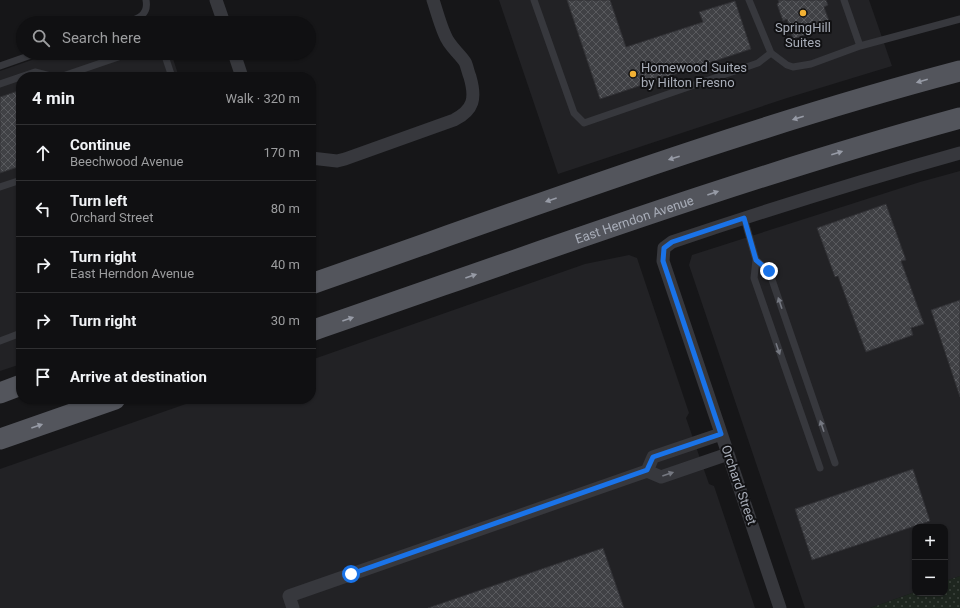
<!DOCTYPE html>
<meta charset="utf-8">
<style>
:root{--surface:#101012;--page:#19191b;--text:#f1f3f6;--muted:#9c9d9f;--line:#303032}
body{margin:0;font-family:Roboto,sans-serif;background:var(--page);color:var(--text)}
.controls{position:absolute;right:12px;bottom:12px;display:grid;overflow:hidden;border-radius:8px;box-shadow:0 1px 3px #0004}
.controls button{width:36px;height:36px;display:grid;place-items:center;padding:0;border:0;border-bottom:1px solid var(--line);background:var(--surface);color:var(--text);font:20px sans-serif}
.stop{position:absolute;width:12px;height:12px;margin:-9px;border:3px solid #1a73e8;border-radius:50%;background:#fff}
.stop.end{background:#1a73e8;border-color:#fff;box-shadow:0 1px 4px #0008}
.list{margin:0;padding:0;list-style:none}
h2{display:flex;justify-content:space-between;align-items:center;height:52px;margin:0;padding:0 16px;font-size:17px}
h2 small{font-size:13px;font-weight:400;color:var(--muted)}
.list li{display:grid;grid-template-columns:26px 1fr auto;gap:12px;align-items:center;box-sizing:border-box;height:56px;padding:0 16px;border-top:1px solid var(--line)}
.list b{display:block;font-size:15px;white-space:nowrap}
.list p{margin:0;font-size:13px;white-space:nowrap;color:var(--muted)}
.list em{font-size:13px;font-style:normal;color:var(--muted)}
.icon{flex:none;width:22px;height:22px;fill:none;stroke:currentColor;stroke-width:2;stroke-linecap:round;stroke-linejoin:round}
.map{position:relative;flex:none;width:960px;height:608px;overflow:hidden}
.search{position:absolute;background:var(--surface);box-shadow:0 1px 3px #0004;left:16px;top:16px;width:300px;height:44px;display:flex;align-items:center;gap:10px;box-sizing:border-box;padding:0 14px;border-radius:22px;color:var(--muted);font-size:15px}
.panel{position:absolute;background:var(--surface);box-shadow:0 1px 3px #0004;left:16px;top:72px;width:300px;height:332px;border-radius:16px}
.map>svg:first-child{display:block}
.built{fill:#222225}
.park{fill:url(#park-dots)}
.building{fill:url(#building-cross-hatch);stroke:#303034}
.lines{fill:none;stroke-linecap:round;stroke-linejoin:round}
.lane{stroke:#37383d;stroke-width:7}
.street{stroke:#37383d;stroke-width:13}
.primary{stroke:#53555c;stroke-width:21}
.oneway{fill:#979ba6}
.oneway2{fill:#757881}
.route{stroke:#1a73e8;stroke-width:5}
.poi-dot{fill:#f2b134;stroke:#111113;stroke-width:1.5}
.labels{text-anchor:middle;dominant-baseline:central;stroke-width:4;stroke-linejoin:round;paint-order:stroke}
.poi-label{font-size:13px;fill:#a8adb8;stroke:#111113}
.street-label{font-size:13px;fill:#a8adb8;stroke:#111113}
</style>
<div class="map">
<svg width="960" height="608" viewBox="0 0 960 608">
<defs>
<pattern id="park-dots" width="8" height="8" patternUnits="userSpaceOnUse"><rect width="8" height="8" fill="#1e261f"/><path d="M2 2h.1M6 6h.1" fill="none" stroke="#3c433d" stroke-width="1.8" stroke-linecap="round"/></pattern>
<pattern id="building-cross-hatch" width="8" height="8" patternUnits="userSpaceOnUse"><rect width="8" height="8" fill="#404145"/><path d="M0 0l8 8M0 8l8-8" fill="none" stroke="#595a5e"/></pattern>
</defs>
<rect width="100%" height="100%" fill="#161618"/>
<path class="built" d="M 499,0 L 869,0 L 892,66 L 787,98 L 558,174 Z
M 52,53 L 171,53 L 179,77 L 21,77 L 21,364 L 0,371 L 0,71 Z
M 960,171 L 960,576 L 945,581 L 945,527 L 915,527 L 915,592 L 870,608 L 805,608 L 689,265 L 692,255 L 920,182 Z
M 629,255 L 637,258 L 689,413 L 686,418 L 709,484 L 714,486 L 755,608 L 0,608 L 0,469 L 200,399 L 311,399 L 311,360 L 585,264 Z"/>
<path class="park" d="M 960,576 L 960,608 L 870,608 L 915,592 L 945,593 L 945,581 Z"/>
<path class="building" d="M 567,0 L 610,0 L 626,47 L 703,22 L 699,12 L 735,1 L 751,49 L 600,99 Z
M 778,0 L 826,0 L 828,5 L 824,7 L 831,26 L 821,29 L 821,30 L 793,39 L 787,19 L 783,21 L 777,4 L 779,2 Z
M 21,90 L 21,166 L 0,173 L 0,97 Z
M 886,204 L 906,260 L 901,261 L 924,324 L 911,328 L 913,335 L 866,352 L 838,276 L 835,277 L 817,228 Z
M 960,300 L 960,397 L 931,310 Z
M 913,469 L 930,521 L 812,560 L 795,509 Z
M 603,548 L 624,608 L 428,608 Z"/>
<g class="lines">
<path class="lane" d="M 534,0 L 574,113 L 584,123 L 758,63 L 771,53
M 749,0 L 771,53 L 787,65 L 793,67 L 811,64 L 860,46 L 960,19
M 844,0 L 860,46
M 124,23 C 137,19 149,16 146,0
M 164,53 L 172,77
M 0,66 L 37,53
M 60,77 L 130,53
M 0,84 L 35,72 L 54,77
M 0,187 L 21,180
M 744,218 L 756,260
M 0,341 L 21,333
M 820,468 L 754,278 L 756,260 L 769,271 L 835,463"/>
<path class="street" d="M 216,0 L 224,23
M 234,53 L 242,77
M 311,158 L 337,161 L 345,159 L 454,120 C 474,110 476,98 470,77 C 468,72 467,66 465,62 C 459,53 449,46 445,35 C 440,24 437,12 433,0
M 721,434 L 653,457 L 647,471 L 661,477 L 728,454
M 293,608 L 289,596 L 647,471
M 780,608 L 663,261 L 664,248 L 672,242 C 767,210 863,180 960,153"/>
<g class="primary">
<path d="M 311,284 C 526,209 740,129 960,71"/>
<path id="s1" d="M 311,331 C 526,257 740,178 960,118"/>
<path d="M 0,393 L 21,385"/>
<path d="M 0,439 L 115,399"/>
</g>
</g>
<defs><path id="oneway-solid" d="M-6-.8H1V-3.2L6.5 0L1 3.2V.8H-6Z"/></defs>
<g class="oneway">
<use href="#oneway-solid" transform="translate(922 81) rotate(164)"/>
<use href="#oneway-solid" transform="translate(798 118) rotate(163)"/>
<use href="#oneway-solid" transform="translate(837 153) rotate(-17)"/>
<use href="#oneway-solid" transform="translate(674 158) rotate(162)"/>
<use href="#oneway-solid" transform="translate(713 193) rotate(-19)"/>
<use href="#oneway-solid" transform="translate(551 200) rotate(161)"/>
<use href="#oneway-solid" transform="translate(471 276) rotate(-19)"/>
<use href="#oneway-solid" transform="translate(348 319) rotate(-19)"/>
<use href="#oneway-solid" transform="translate(37 426) rotate(-19)"/>
</g>
<g class="oneway2">
<use href="#oneway-solid" transform="translate(780 303) rotate(-109)"/>
<use href="#oneway-solid" transform="translate(778 349) rotate(71)"/>
<use href="#oneway-solid" transform="translate(822 426) rotate(-109)"/>
<use href="#oneway-solid" transform="translate(668 474) rotate(-19)"/>
</g>
<g class="lines">
<path class="route" d="M 351,574 L 647,470 L 653,457 L 721,434 L 663,261 L 664,248 L 672,242 L 744,218 L 756,260 L 769,271"/>
</g>
<g class="poi-dot">
<circle cx="803" cy="13" r="4"/>
<circle cx="633" cy="74" r="4"/>
</g>
<g class="labels">
<g class="poi-label">
<text x="803" y="27">SpringHill<tspan x="803" dy="15">Suites</tspan></text>
<text x="641" y="67" text-anchor="start">Homewood Suites<tspan x="641" dy="15">by Hilton Fresno</tspan></text>
</g>
<g class="street-label">
<text stroke="none"><textPath href="#s1" startOffset="342">East Herndon Avenue</textPath></text>
<text transform="translate(739 485) rotate(71)">Orchard Street</text>
</g>
</g>
</svg>
<div class="controls">
<button>+</button>
<button>−</button>
</div>
<div class="stop" style="left:351px;top:574px"></div>
<div class="stop end" style="left:769px;top:271px"></div>
<div class="search"><svg class="icon" aria-label="search" viewBox="0 0 24 24"><circle cx="10" cy="10" r="6"/><path d="M15 15l6 6"/></svg>Search here</div>
<section class="panel">
<h2>4 min<small>Walk · 320 m</small></h2>
<ul class="list">
<li><svg class="icon" aria-label="ahead" viewBox="0 0 24 24"><path d="M12 20V5M6 11l6-6 6 6"/></svg><div><b>Continue</b><p>Beechwood Avenue</p></div><em>170 m</em></li>
<li><svg class="icon" aria-label="left" viewBox="0 0 24 24"><path d="M17 20v-9H6M10 6l-5 5 5 5"/></svg><div><b>Turn left</b><p>Orchard Street</p></div><em>80 m</em></li>
<li><svg class="icon" aria-label="right" viewBox="0 0 24 24"><path d="M7 20v-9h11M14 6l5 5-5 5"/></svg><div><b>Turn right</b><p>East Herndon Avenue</p></div><em>40 m</em></li>
<li><svg class="icon" aria-label="right" viewBox="0 0 24 24"><path d="M7 20v-9h11M14 6l5 5-5 5"/></svg><div><b>Turn right</b></div><em>30 m</em></li>
<li><svg class="icon" aria-label="arrive" viewBox="0 0 24 24"><path d="M6 21V4h12l-3 4 3 4H6"/></svg><div><b>Arrive at destination</b></div></li>
</ul>
</section>
</div>
